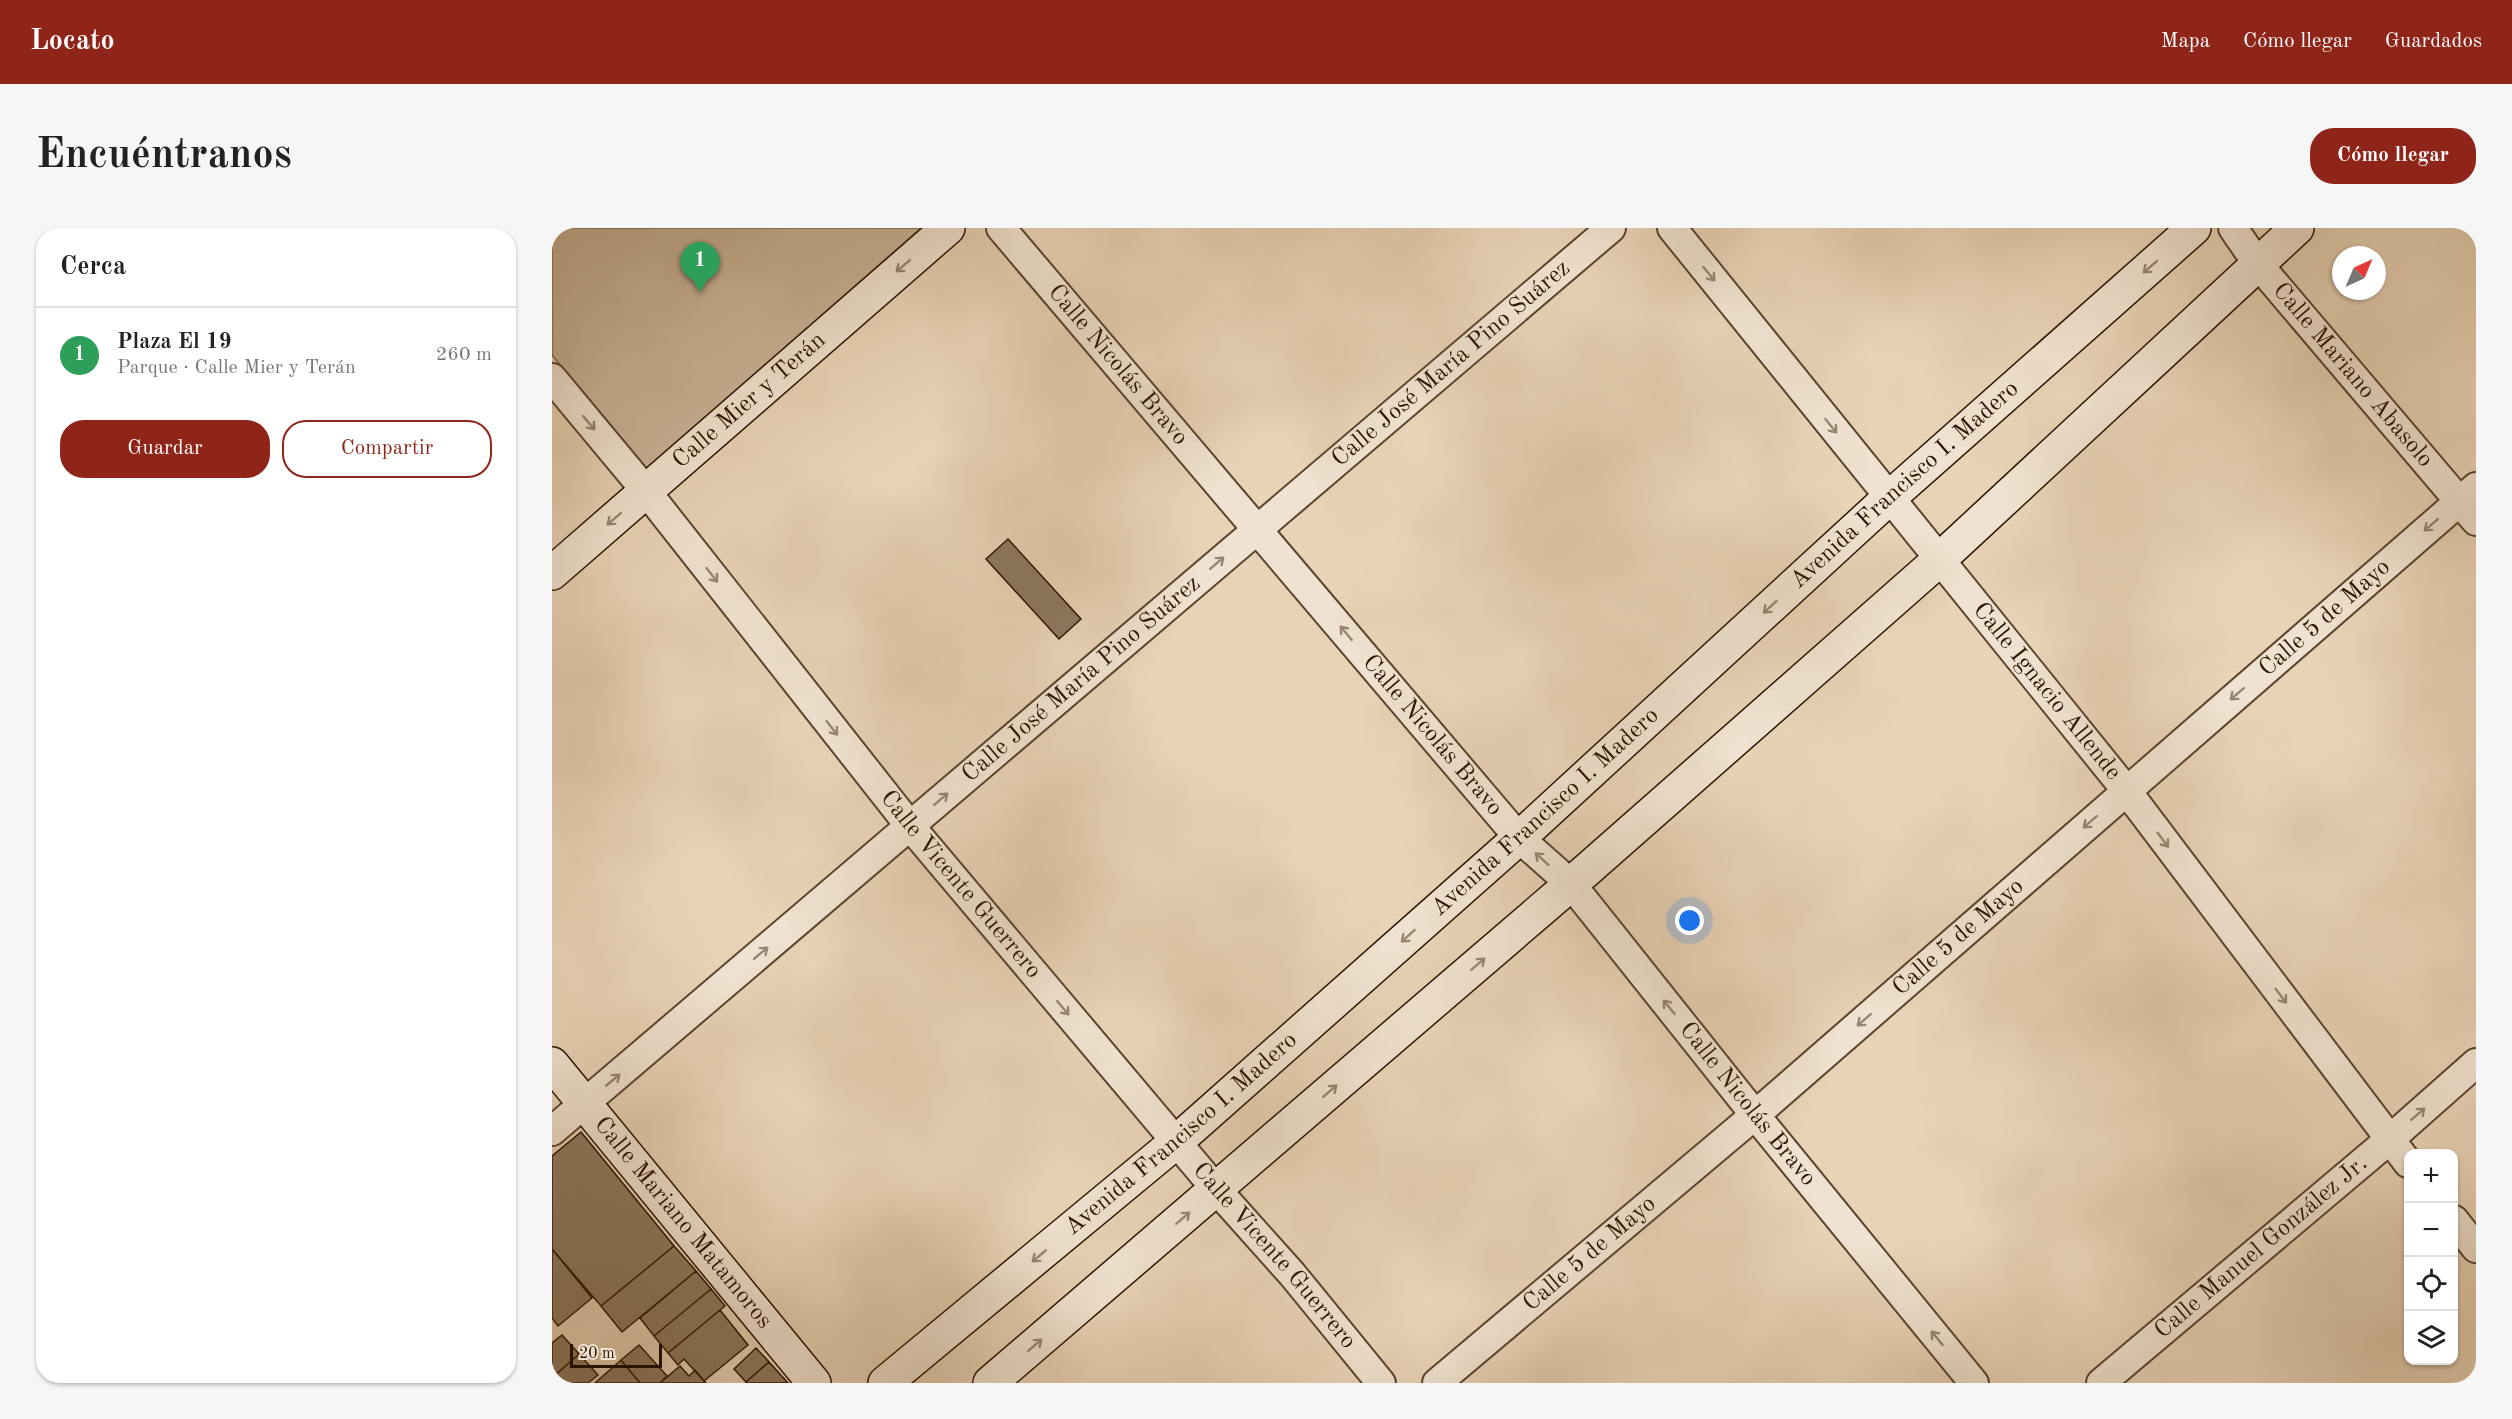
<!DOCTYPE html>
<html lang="es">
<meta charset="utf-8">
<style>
:root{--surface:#fff;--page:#f6f6f6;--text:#222;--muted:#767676;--line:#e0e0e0;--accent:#8f2418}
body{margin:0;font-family:"Old Standard TT",serif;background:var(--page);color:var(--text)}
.controls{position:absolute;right:18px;bottom:18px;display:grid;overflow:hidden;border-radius:12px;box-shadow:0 2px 4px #0004}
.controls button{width:54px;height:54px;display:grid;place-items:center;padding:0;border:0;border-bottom:2px solid var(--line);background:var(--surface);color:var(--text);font:30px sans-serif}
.compass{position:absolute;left:1780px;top:18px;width:54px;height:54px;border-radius:50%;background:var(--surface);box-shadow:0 2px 4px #0004;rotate:44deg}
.scale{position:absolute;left:18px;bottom:15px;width:92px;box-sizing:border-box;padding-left:6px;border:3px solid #2b1500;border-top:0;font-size:16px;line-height:21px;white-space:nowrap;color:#2b1500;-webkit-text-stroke:4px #f0e2d0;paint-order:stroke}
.you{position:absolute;left:1138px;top:693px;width:21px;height:21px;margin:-15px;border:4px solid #fff;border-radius:50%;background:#1a73e8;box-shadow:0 0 0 9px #1a73e833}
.badge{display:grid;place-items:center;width:39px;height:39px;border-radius:50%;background:var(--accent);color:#fff;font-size:20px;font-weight:700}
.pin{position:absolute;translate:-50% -50px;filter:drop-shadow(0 2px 3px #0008)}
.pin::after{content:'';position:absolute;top:32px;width:21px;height:18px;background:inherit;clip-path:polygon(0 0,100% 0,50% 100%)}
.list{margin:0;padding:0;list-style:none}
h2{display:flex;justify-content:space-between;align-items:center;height:78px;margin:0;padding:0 24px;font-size:26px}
h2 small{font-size:20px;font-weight:400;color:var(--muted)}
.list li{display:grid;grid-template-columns:39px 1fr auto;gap:18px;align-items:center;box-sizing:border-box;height:96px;padding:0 24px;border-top:2px solid var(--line)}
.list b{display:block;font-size:22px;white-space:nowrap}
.list p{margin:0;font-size:20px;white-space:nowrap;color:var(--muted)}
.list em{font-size:20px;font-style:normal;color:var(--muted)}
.actions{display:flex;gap:12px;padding:18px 24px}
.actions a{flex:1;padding:14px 0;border:2px solid var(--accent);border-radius:24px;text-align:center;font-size:21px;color:var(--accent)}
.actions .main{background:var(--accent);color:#fff}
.icon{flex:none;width:33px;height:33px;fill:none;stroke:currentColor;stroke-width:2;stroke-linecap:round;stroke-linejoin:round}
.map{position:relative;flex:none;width:1924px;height:1155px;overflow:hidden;border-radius:24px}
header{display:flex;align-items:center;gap:36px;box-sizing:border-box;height:84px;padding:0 30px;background:var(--accent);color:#fff}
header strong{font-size:28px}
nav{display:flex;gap:33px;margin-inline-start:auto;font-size:21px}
.intro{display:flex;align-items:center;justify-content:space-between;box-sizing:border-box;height:144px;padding:0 36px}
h1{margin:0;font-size:42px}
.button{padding:15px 27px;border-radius:24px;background:var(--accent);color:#fff;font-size:21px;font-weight:700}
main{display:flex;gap:36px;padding:0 36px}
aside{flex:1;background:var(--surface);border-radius:24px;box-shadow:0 2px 4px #0004}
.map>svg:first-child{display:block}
.green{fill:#c8b397;stroke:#7a644c;stroke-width:1.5}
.building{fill:#8d785f;stroke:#2b1500;stroke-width:1.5}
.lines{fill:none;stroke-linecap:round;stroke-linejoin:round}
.street-casing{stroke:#5a442e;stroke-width:32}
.secondary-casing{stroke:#2b1500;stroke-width:36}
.street{stroke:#f0e2d0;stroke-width:28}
.secondary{stroke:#f0e2d0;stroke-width:33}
.oneway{stroke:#978672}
.labels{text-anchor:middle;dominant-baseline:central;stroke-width:5;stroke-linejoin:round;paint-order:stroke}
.street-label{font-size:24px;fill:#2b1500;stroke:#f0e2d0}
</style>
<header>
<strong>Locato</strong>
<nav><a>Mapa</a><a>Cómo llegar</a><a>Guardados</a></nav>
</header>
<div class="intro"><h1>Encuéntranos</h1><a class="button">Cómo llegar</a></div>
<main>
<aside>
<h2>Cerca<small></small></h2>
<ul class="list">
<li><span class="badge" style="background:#2e9e5b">1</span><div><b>Plaza El 19</b><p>Parque · Calle Mier y Terán</p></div><em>260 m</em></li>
</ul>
<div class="actions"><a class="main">Guardar</a><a>Compartir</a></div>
</aside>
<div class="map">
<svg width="1924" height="1155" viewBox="0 0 1924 1155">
<rect width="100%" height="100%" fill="#e8d3b6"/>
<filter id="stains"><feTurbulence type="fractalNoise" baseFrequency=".00333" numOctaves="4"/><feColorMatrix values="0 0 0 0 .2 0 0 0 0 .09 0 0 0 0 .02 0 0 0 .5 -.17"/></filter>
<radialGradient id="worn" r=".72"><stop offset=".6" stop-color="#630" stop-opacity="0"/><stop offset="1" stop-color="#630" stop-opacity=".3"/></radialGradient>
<path class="green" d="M 0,0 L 369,0 L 95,241 L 0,127 Z"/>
<path class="building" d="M 456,311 L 529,391 L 507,411 L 434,331 Z
M 29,904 L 122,1018 L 49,1078 L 0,1021 L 0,928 Z
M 122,1018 L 144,1043 L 70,1104 L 49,1078 Z
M 0,1021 L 40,1070 L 6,1098 L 0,1090 Z
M 144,1043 L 159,1061 L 102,1108 L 88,1090 Z
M 159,1061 L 173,1078 L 116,1125 L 102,1108 Z
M 168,1082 L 196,1117 L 152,1153 L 132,1131 L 126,1137 L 116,1125 Z
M 10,1107 L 27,1126 L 0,1150 L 0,1115 Z
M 87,1117 L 115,1148 L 108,1155 L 88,1155 L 69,1132 Z
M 204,1120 L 217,1134 L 194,1154 L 182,1141 Z
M 27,1126 L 46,1147 L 36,1155 L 0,1155 L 0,1150 Z
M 69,1132 L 88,1155 L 43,1155 Z
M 217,1134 L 236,1155 L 194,1155 L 194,1154 Z
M 128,1138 L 137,1148 L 143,1142 L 154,1155 L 108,1155 Z"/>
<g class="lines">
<defs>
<g id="street">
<path id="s1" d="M 449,0 L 967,610 L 1019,656 L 1203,887 L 1422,1155"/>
<path id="s2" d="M 1120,0 L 1574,562 L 1856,935"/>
<path id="s3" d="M 1681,0 L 1705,35 L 1924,293"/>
<path id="s4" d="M 0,150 L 94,263 L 358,598 L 664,961 L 740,1046 L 829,1155"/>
<path id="s5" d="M 0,903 L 1059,0"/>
<path d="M 1902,992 L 1924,1020"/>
<path id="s6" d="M 885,1155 L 1203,887 L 1924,259"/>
<path id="s7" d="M 1549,1155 L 1837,912 L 1924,835"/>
</g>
<g id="secondary">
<path id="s8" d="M 0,345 L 396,0"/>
<path id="s9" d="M 0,836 L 262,1155"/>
<path id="s10" d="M 333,1155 L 624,914 L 967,610 L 1337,270 L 1642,0"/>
<path d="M 438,1155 L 1019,656 L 1387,332 L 1745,0"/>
</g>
</defs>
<use href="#street" class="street-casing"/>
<use href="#secondary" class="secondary-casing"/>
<use href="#street" class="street"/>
<use href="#secondary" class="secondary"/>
</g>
<defs><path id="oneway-shaft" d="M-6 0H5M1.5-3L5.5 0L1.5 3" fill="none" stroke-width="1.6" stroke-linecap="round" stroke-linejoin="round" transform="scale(1.5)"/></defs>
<g class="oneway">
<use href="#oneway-shaft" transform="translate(351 38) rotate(139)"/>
<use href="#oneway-shaft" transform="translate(1598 39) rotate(139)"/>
<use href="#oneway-shaft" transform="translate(1157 46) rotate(51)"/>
<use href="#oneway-shaft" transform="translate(37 195) rotate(50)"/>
<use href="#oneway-shaft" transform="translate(1279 198) rotate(51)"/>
<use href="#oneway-shaft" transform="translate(62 291) rotate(139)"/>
<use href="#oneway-shaft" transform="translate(1879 297) rotate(139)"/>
<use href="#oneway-shaft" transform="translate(665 335) rotate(-41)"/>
<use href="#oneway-shaft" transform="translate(160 347) rotate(52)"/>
<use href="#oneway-shaft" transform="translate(1218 379) rotate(137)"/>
<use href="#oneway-shaft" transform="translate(794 405) rotate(-130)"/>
<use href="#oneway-shaft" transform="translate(1685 466) rotate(139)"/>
<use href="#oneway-shaft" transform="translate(280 500) rotate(52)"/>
<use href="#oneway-shaft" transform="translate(389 571) rotate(-41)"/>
<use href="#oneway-shaft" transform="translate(1538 594) rotate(139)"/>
<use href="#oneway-shaft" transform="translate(1611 612) rotate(53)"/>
<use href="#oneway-shaft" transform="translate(990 631) rotate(-138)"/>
<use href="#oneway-shaft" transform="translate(856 708) rotate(138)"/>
<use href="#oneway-shaft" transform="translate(209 725) rotate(-40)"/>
<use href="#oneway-shaft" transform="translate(926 736) rotate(-41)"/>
<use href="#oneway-shaft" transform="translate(1729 768) rotate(53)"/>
<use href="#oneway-shaft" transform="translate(1117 779) rotate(-129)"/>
<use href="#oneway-shaft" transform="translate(511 780) rotate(50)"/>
<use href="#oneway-shaft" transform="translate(1312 792) rotate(139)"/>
<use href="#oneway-shaft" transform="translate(61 852) rotate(-40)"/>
<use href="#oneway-shaft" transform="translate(778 863) rotate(-41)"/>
<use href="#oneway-shaft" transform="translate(1866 886) rotate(-41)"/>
<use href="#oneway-shaft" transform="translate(631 990) rotate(-41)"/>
<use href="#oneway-shaft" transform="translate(487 1028) rotate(140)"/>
<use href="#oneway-shaft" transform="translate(1385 1110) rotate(-129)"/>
<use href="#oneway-shaft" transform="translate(483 1117) rotate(-41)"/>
</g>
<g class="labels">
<g class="street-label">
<text stroke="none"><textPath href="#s1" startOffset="180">Calle Nicolás Bravo</textPath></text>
<text stroke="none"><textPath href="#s5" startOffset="1182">Calle José María Pino Suárez</textPath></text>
<text stroke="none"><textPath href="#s3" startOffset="190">Calle Mariano Abasolo</textPath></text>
<text stroke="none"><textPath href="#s8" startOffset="262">Calle Mier y Terán</textPath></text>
<text stroke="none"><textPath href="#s10" startOffset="1359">Avenida Francisco I. Madero</textPath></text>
<text stroke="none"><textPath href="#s6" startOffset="1172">Calle 5 de Mayo</textPath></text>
<text stroke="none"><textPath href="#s5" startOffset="696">Calle José María Pino Suárez</textPath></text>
<text stroke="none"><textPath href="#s2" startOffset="596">Calle Ignacio Allende</textPath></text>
<text stroke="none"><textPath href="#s1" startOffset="666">Calle Nicolás Bravo</textPath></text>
<text stroke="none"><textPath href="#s10" startOffset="873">Avenida Francisco I. Madero</textPath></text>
<text stroke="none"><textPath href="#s4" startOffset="651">Calle Vicente Guerrero</textPath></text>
<text stroke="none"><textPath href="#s6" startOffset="686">Calle 5 de Mayo</textPath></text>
<text stroke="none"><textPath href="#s1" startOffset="1152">Calle Nicolás Bravo</textPath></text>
<text stroke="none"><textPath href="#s10" startOffset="387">Avenida Francisco I. Madero</textPath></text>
<text stroke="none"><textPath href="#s9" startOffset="206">Calle Mariano Matamoros</textPath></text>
<text stroke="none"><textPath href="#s7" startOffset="210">Calle Manuel González Jr.</textPath></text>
<text stroke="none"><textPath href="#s6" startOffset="200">Calle 5 de Mayo</textPath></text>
<text stroke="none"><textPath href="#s4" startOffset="1137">Calle Vicente Guerrero</textPath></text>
</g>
</g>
<rect width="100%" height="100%" filter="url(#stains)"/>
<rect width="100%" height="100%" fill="url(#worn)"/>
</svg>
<div class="controls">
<button>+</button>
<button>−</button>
<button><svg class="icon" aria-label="locate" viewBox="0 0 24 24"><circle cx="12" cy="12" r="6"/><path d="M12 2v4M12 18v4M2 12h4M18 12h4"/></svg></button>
<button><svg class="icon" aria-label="layers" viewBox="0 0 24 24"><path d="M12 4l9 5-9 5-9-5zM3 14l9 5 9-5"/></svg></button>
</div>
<svg class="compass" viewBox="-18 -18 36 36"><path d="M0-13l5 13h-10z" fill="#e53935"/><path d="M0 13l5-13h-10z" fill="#767676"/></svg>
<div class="scale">20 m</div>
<div class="you"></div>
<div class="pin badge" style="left:148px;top:64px;background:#2e9e5b">1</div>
</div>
</main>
